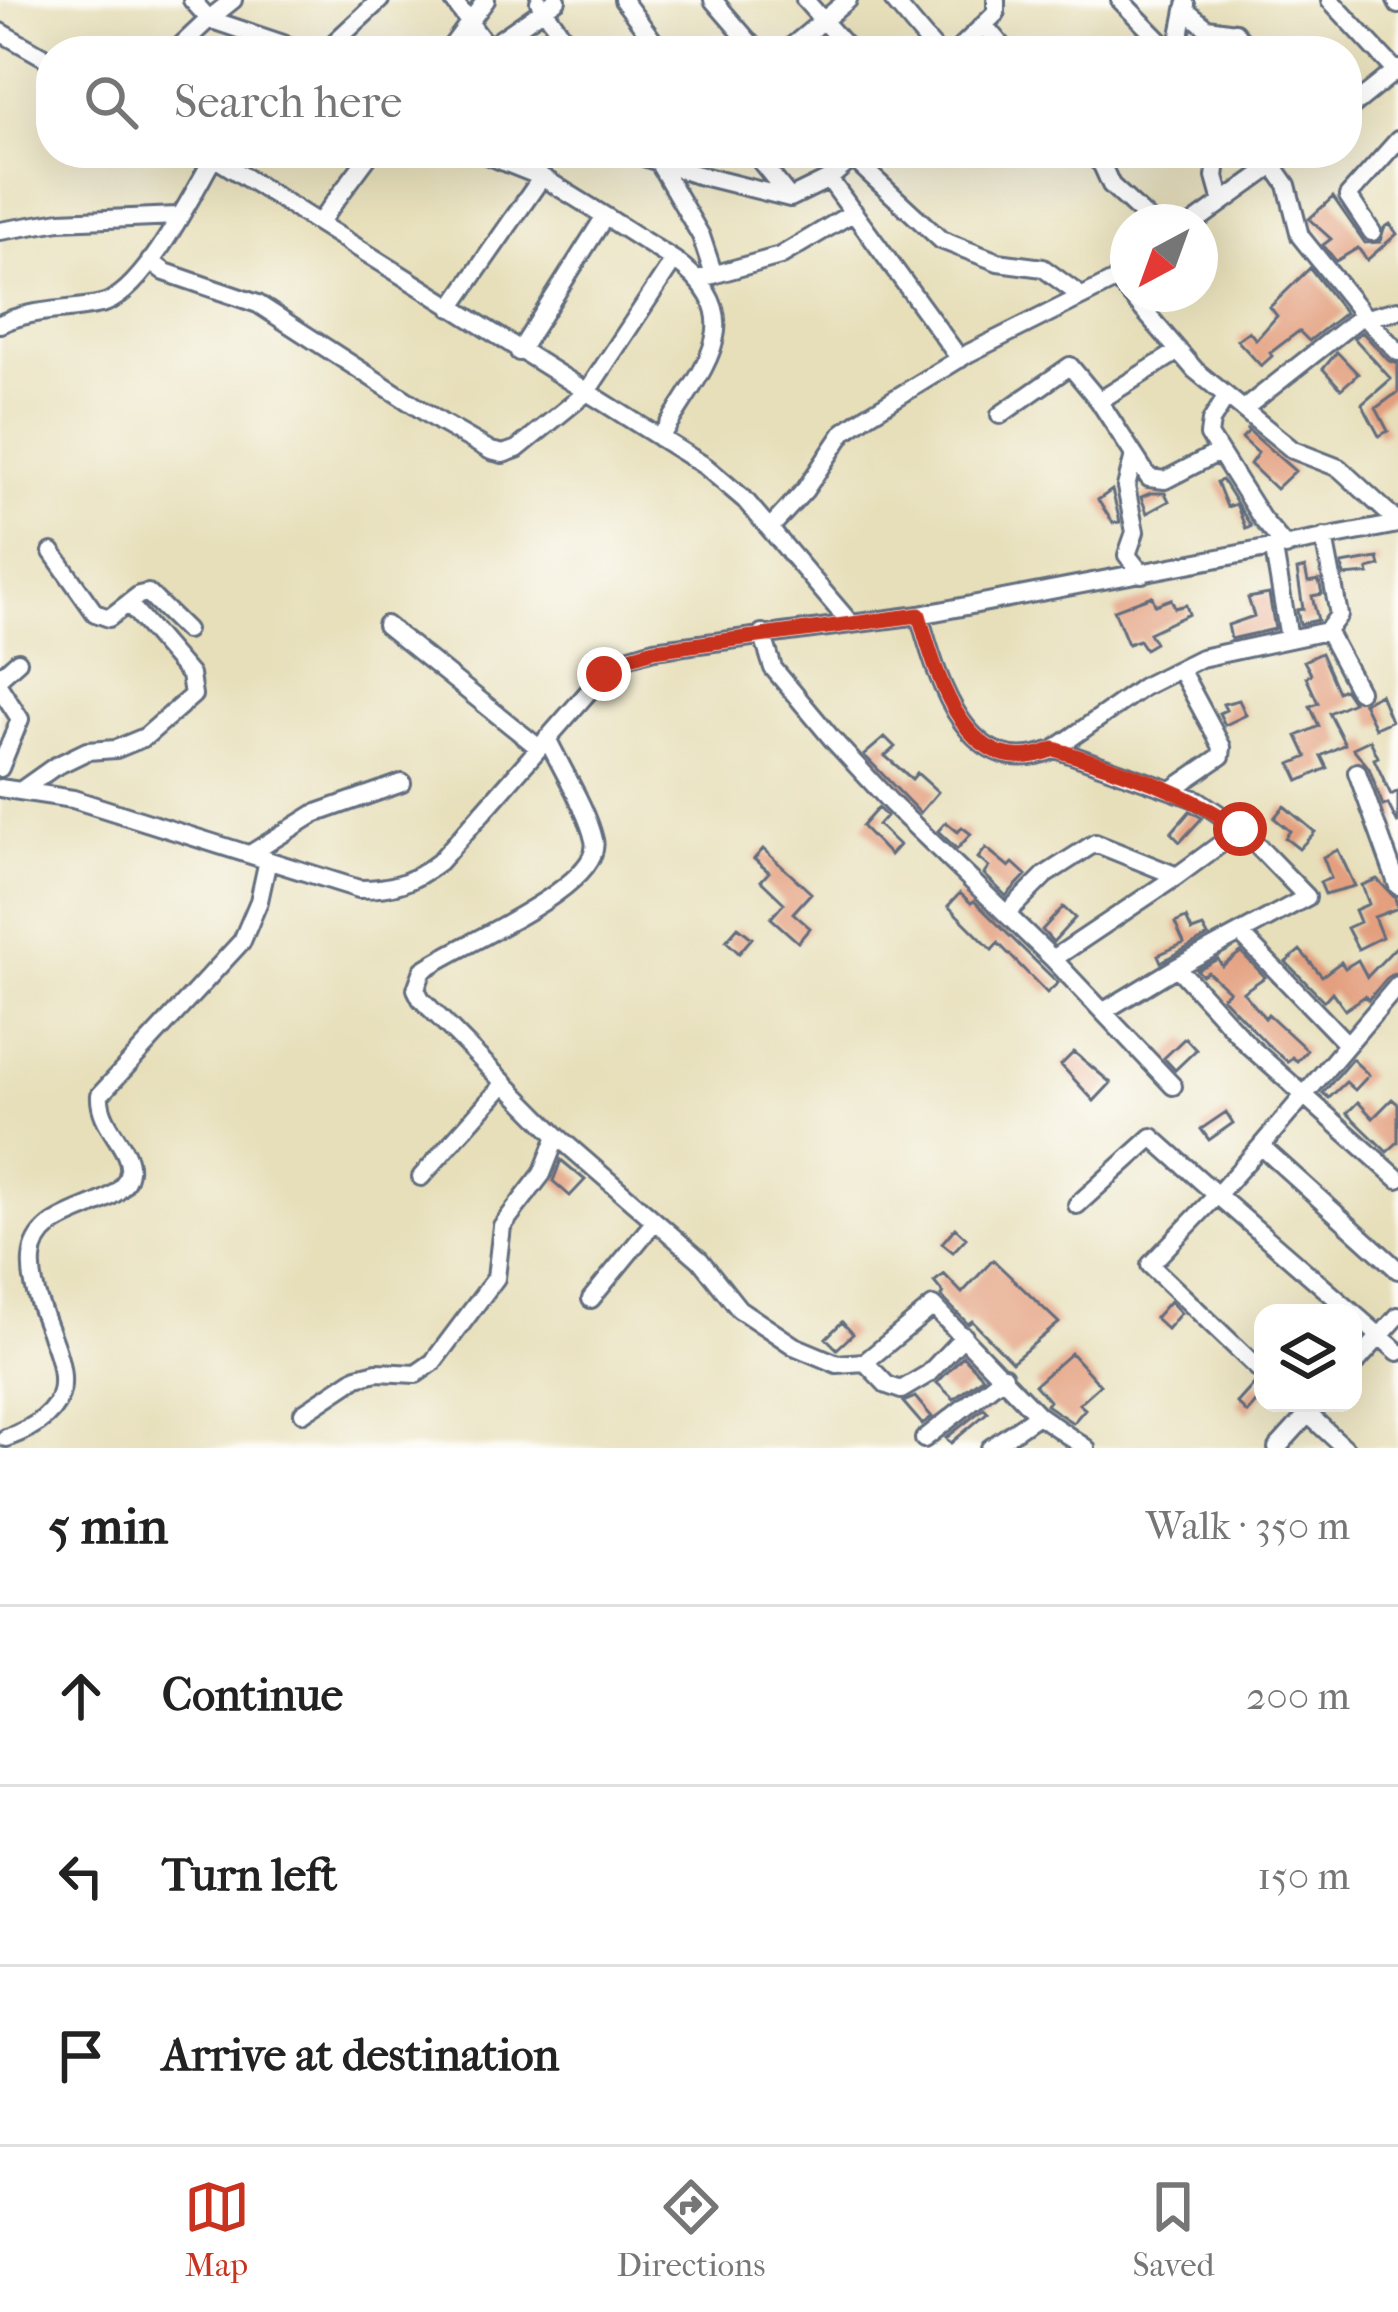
<!DOCTYPE html>
<meta charset="utf-8">
<style>
:root{--surface:#fff;--page:#f2f2f2;--text:#222;--muted:#767676;--line:#e0e0e0;--accent:#c8321e}
body{margin:0;font-family:"IM FELL French Canon",serif;background:var(--page);color:var(--text)}
.controls{position:absolute;right:36px;bottom:36px;display:grid;overflow:hidden;border-radius:24px;box-shadow:0 12px 48px #0002}
.controls button{width:108px;height:108px;display:grid;place-items:center;padding:0;border:0;border-bottom:3px solid var(--line);background:var(--surface);color:var(--text);font:60px sans-serif}
.compass{position:absolute;left:1110px;top:204px;width:108px;height:108px;border-radius:50%;background:var(--surface);box-shadow:0 12px 48px #0002;rotate:221deg}
.stop{position:absolute;width:36px;height:36px;margin:-27px;border:9px solid #c8321e;border-radius:50%;background:#fff}
.stop.end{background:#c8321e;border-color:#fff;box-shadow:0 3px 12px #0008}
.list{margin:0;padding:0;list-style:none}
h2{display:flex;justify-content:space-between;align-items:center;height:156px;margin:0;padding:0 48px;font-size:51px}
h2 small{font-size:39px;font-weight:400;color:var(--muted)}
.list li{display:grid;grid-template-columns:78px 1fr auto;gap:36px;align-items:center;box-sizing:border-box;height:180px;padding:0 48px;border-top:3px solid var(--line)}
.list b{display:block;font-size:45px;white-space:nowrap}
.list em{font-size:39px;font-style:normal;color:var(--muted)}
.icon{flex:none;width:66px;height:66px;fill:none;stroke:currentColor;stroke-width:2;stroke-linecap:round;stroke-linejoin:round}
.map{position:relative;flex:none;width:1398px;height:1448px;overflow:hidden}
.search{position:absolute;background:var(--surface);box-shadow:0 12px 48px #0002;left:36px;right:36px;top:36px;height:132px;display:flex;align-items:center;gap:30px;box-sizing:border-box;padding:0 42px;border-radius:48px;color:var(--muted);font-size:45px}
.sheet{height:696px;background:var(--surface)}
nav{display:flex;justify-content:space-around;align-items:center;box-sizing:border-box;height:168px;border-top:3px solid var(--line);background:var(--surface);font-size:33px;color:var(--muted)}
nav a{display:grid;justify-items:center;gap:6px}
nav .on{color:var(--accent)}
.map>svg:first-child{display:block}
.building{fill:#e39f7e}
.lines{fill:none;stroke-linecap:round;stroke-linejoin:round}
.minor-casing{stroke:#626d7e;stroke-width:22}
.minor{stroke:#fff;stroke-width:16}
.route{stroke:#c8321e;stroke-width:15}
</style>
<div class="map">
<svg width="1398" height="1448" viewBox="0 0 1398 1448">
<rect width="100%" height="100%" fill="#fdfcf7"/>
<filter id="ink" filterUnits="userSpaceOnUse"><feTurbulence type="fractalNoise" baseFrequency=".00833" numOctaves="2"/><feDisplacementMap in="SourceGraphic" scale="24" xChannelSelector="R" yChannelSelector="G"/><feConvolveMatrix kernelMatrix="1 2 1 2 8 2 1 2 1" color-interpolation-filters="sRGB"/></filter>
<filter id="wash" filterUnits="userSpaceOnUse"><feTurbulence type="fractalNoise" baseFrequency=".004" numOctaves="4" result="noise"/><feDisplacementMap in="SourceGraphic" scale="48" xChannelSelector="R" yChannelSelector="G"/><feGaussianBlur stdDeviation="2.7" result="paint"/><feColorMatrix in="noise" values="0 0 0 0 0 0 0 0 0 0 0 0 0 0 0 0 0 1.4 0 .05"/><feComposite in="paint" operator="in"/></filter>
<g filter="url(#wash)">
<rect width="100%" height="100%" fill="#e7dfba"/>
<g id="blocks">
<path class="building" d="M 1333,197 L 1365,243 L 1380,242 L 1384,228 L 1390,224 L 1397,234 L 1367,260 L 1358,248 L 1336,261 L 1323,245 L 1331,239 L 1309,219 Z
M 1310,268 L 1345,313 L 1309,341 L 1299,331 L 1270,353 L 1272,356 L 1261,366 L 1237,340 L 1249,331 L 1256,340 L 1277,316 L 1270,307 Z
M 1362,332 L 1389,361 L 1398,364 L 1398,392 L 1376,408 L 1388,431 L 1379,436 L 1362,404 L 1391,379 L 1354,338 Z
M 1337,352 L 1358,374 L 1341,389 L 1323,369 Z
M 1246,428 L 1295,471 L 1276,489 L 1250,464 L 1258,453 L 1242,438 L 1249,431 Z
M 1222,480 L 1251,526 L 1252,526 L 1246,529 L 1236,504 L 1227,507 L 1217,482 Z
M 1112,490 L 1120,522 L 1113,523 L 1098,500 Z
M 1151,493 L 1165,493 L 1169,501 L 1147,513 L 1141,497 Z
M 1378,558 L 1380,566 L 1368,569 L 1369,574 L 1344,576 L 1342,564 Z
M 1305,568 L 1308,582 L 1319,580 L 1322,594 L 1312,596 L 1318,620 L 1300,624 L 1297,610 L 1303,609 L 1297,570 Z
M 1269,594 L 1275,629 L 1231,639 L 1228,625 L 1254,616 L 1248,598 Z
M 1152,596 L 1155,605 L 1171,599 L 1175,608 L 1186,605 L 1189,614 L 1149,633 L 1155,643 L 1145,649 L 1139,640 L 1128,644 L 1114,610 Z
M 1321,653 L 1338,692 L 1344,689 L 1353,702 L 1329,713 L 1345,744 L 1321,756 L 1327,768 L 1299,781 L 1291,764 L 1307,757 L 1297,736 L 1319,726 L 1310,706 L 1318,703 L 1306,677 L 1311,674 L 1304,661 Z
M 1380,694 L 1391,721 L 1375,728 L 1363,703 Z
M 1239,700 L 1246,715 L 1225,725 L 1219,713 L 1226,710 L 1223,704 Z
M 885,737 L 895,747 L 885,756 L 912,779 L 917,773 L 938,792 L 920,813 L 864,755 Z
M 1370,740 L 1378,757 L 1374,759 L 1391,795 L 1398,791 L 1398,824 L 1388,804 L 1383,806 L 1369,768 L 1353,748 Z
M 1284,806 L 1315,832 L 1299,849 L 1285,838 L 1290,831 L 1274,818 Z
M 878,808 L 886,816 L 878,825 L 899,845 L 890,855 L 862,826 Z
M 1190,811 L 1202,818 L 1180,842 L 1171,833 Z
M 946,822 L 958,832 L 962,827 L 971,834 L 957,849 L 938,831 Z
M 986,848 L 1009,867 L 1013,863 L 1026,875 L 1006,896 L 984,874 L 989,867 L 978,858 Z
M 763,849 L 811,893 L 793,913 L 810,928 L 798,942 L 771,918 L 784,903 L 761,881 L 769,872 L 754,859 Z
M 1338,850 L 1355,886 L 1325,894 L 1320,882 L 1331,878 L 1323,857 Z
M 1377,879 L 1395,898 L 1398,908 L 1374,917 L 1382,937 L 1358,949 L 1347,928 L 1360,922 L 1355,910 L 1369,904 L 1362,885 Z
M 960,893 L 971,903 L 974,901 L 1058,983 L 1047,993 L 998,943 L 992,950 L 948,906 Z
M 1063,907 L 1075,918 L 1053,942 L 1042,930 Z
M 1186,918 L 1192,931 L 1203,927 L 1208,936 L 1161,962 L 1158,955 L 1184,943 L 1175,923 Z
M 738,927 L 752,938 L 739,953 L 726,941 Z
M 1398,945 L 1398,972 L 1388,977 L 1368,1000 L 1365,996 L 1345,1010 L 1332,992 L 1324,1001 L 1286,962 L 1300,950 L 1322,976 L 1341,962 L 1345,968 L 1358,960 L 1367,977 Z
M 1241,952 L 1265,977 L 1243,992 L 1265,1018 L 1268,1014 L 1307,1050 L 1297,1061 L 1292,1057 L 1288,1062 L 1267,1044 L 1222,997 L 1229,991 L 1208,972 L 1202,975 L 1197,970 L 1218,959 L 1222,966 Z
M 1185,1038 L 1196,1050 L 1175,1070 L 1164,1058 Z
M 1074,1052 L 1111,1083 L 1094,1101 L 1061,1065 Z
M 1352,1059 L 1369,1075 L 1355,1090 L 1346,1082 L 1329,1098 L 1323,1093 Z
M 1392,1099 L 1398,1104 L 1398,1142 L 1387,1152 L 1347,1113 L 1358,1102 L 1373,1118 Z
M 1226,1112 L 1233,1123 L 1209,1140 L 1201,1129 Z
M 561,1160 L 585,1180 L 570,1196 L 553,1181 Z
M 955,1228 L 966,1238 L 953,1252 L 942,1243 Z
M 993,1260 L 1059,1323 L 1012,1362 L 972,1321 L 968,1324 L 941,1296 L 943,1293 L 934,1282 L 944,1274 L 962,1293 Z
M 1170,1301 L 1181,1313 L 1167,1329 L 1155,1318 Z
M 842,1322 L 853,1334 L 837,1349 L 826,1338 Z
M 1071,1353 L 1100,1385 L 1079,1404 L 1085,1409 L 1073,1423 L 1046,1405 L 1049,1401 L 1035,1385 Z
M 963,1356 L 983,1377 L 954,1399 L 937,1383 Z
M 1255,1383 L 1263,1385 L 1263,1395 L 1247,1413 L 1237,1403 Z
M 915,1397 L 932,1417 L 922,1424 L 903,1402 Z
M 984,1408 L 988,1412 L 951,1443 L 946,1438 Z"/>
</g>
</g>
<g filter="url(#ink)">
<use href="#blocks" fill-opacity="0" stroke="#626d7e" stroke-width="3"/>
<g class="lines">
<defs>
<path id="minor" d="M 453,0 L 490,51
M 623,0 L 661,51
M 713,0 L 757,51
M 805,0 L 850,51
M 893,0 L 936,51
M 1120,0 L 1170,51
M 1330,0 L 1396,71
M 1396,0 L 1398,5
M 539,2 L 573,51
M 1185,10 L 1207,28 L 1235,32 L 1249,51
M 209,19 L 304,51
M 209,19 L 233,0
M 984,25 L 1006,51
M 0,32 L 51,61
M 488,48 L 557,0
M 175,51 L 209,19 L 192,0
M 325,51 L 380,0
M 448,51 L 486,0
M 786,51 L 848,0
M 957,51 L 996,13 L 996,0
M 1177,51 L 1186,5
M 1347,110 L 1398,69
M 207,153 L 705,466 L 745,500 L 851,624
M 481,153 L 542,177 L 605,216 L 519,352
M 632,153 L 694,174 L 790,198 L 829,179 L 858,154
M 754,153 L 790,198
M 847,153 L 941,240 L 998,262 L 1043,268 L 1081,296
M 1090,153 L 1102,165 L 1111,185 L 1151,222
M 1218,153 L 1215,177 L 1222,202
M 657,160 L 701,236 L 714,275
M 1273,165 L 1287,185 L 1300,236 L 1366,318 L 1398,310
M 829,179 L 960,359
M 1195,222 L 1291,153
M 319,223 L 371,153
M 0,231 L 60,221 L 177,216
M 1372,232 L 1348,196 L 1398,140
M 150,261 L 165,272 L 258,304 L 442,423 L 491,451 L 503,454 L 517,449 L 586,393 L 674,260 L 605,216
M 698,279 L 780,256 L 854,212
M 451,308 L 542,177
M 0,324 C 33,308 66,312 101,304 C 143,295 192,194 214,157
M 1227,396 L 1211,421 L 1209,435 L 1262,519 L 1286,547
M 1099,401 L 1177,352
M 1245,408 L 1358,319 L 1366,318 L 1398,352
M 1000,415 L 1070,366 L 1099,401 L 1149,478 L 1165,480 L 1219,452
M 660,438 C 699,371 757,319 674,260
M 1133,459 L 1126,487 L 1135,532 L 1127,555 L 1142,574
M 770,528 L 805,490 L 844,432 L 868,415 L 969,353 L 1117,279 L 1195,370 L 1293,450 L 1339,468 L 1398,522
M 1274,550 L 1289,638
M 52,552 L 95,613 L 109,618 L 139,595 L 148,593 L 186,630
M 919,615 C 937,677 966,786 1055,749 L 1198,800 L 1241,829 L 1307,897 L 1177,967 L 1249,1046 L 1398,1179
M 386,625 L 539,748
M 1327,631 L 1359,691
M 762,633 L 773,668 L 833,740 L 892,804 L 1053,959
M 0,677 L 18,661
M 0,688 L 20,719 L 0,768
M 547,738 C 561,768 587,809 594,840 C 605,886 456,946 423,970 L 416,989 L 421,999 L 557,1136 L 700,1260 L 739,1309 L 794,1346 L 837,1364 L 865,1362 L 933,1306 L 1038,1415 L 1086,1448
M 1055,749 L 1143,687 L 1201,658 L 1327,631 L 1339,615 L 1324,537
M 1357,772 L 1398,886
M 0,788 L 73,799 L 359,889 C 393,889 412,883 439,862 L 604,674 L 627,658 L 654,650 L 919,615 L 1398,524
M 23,789 L 54,767 L 87,751 L 116,749 L 145,737 L 193,695 L 190,675 L 129,604
M 1173,789 L 1221,756 L 1222,747 L 1180,669
M 250,854 L 314,814 L 402,783
M 1008,912 L 1045,875 L 1095,843 L 1177,876 L 1241,829
M 1241,934 L 1346,1043
M 1104,1011 L 1177,967
M 1173,1086 L 1053,959 L 1177,876
M 1261,1146 L 1398,985
M 421,1177 L 505,1083
M 1077,1205 L 1152,1137 L 1217,1195 L 1150,1265 L 1263,1373
M 1398,1270 L 1261,1146 L 1217,1195 L 1398,1352
M 591,1299 L 655,1221
M 865,1362 L 887,1385 L 901,1390 L 928,1374 L 964,1336
M 1353,1366 L 1398,1316
M 1296,1403 L 1345,1448
M 303,1413 L 357,1377 L 377,1372 L 416,1374 L 433,1362 L 496,1278 L 502,1226 L 542,1174 L 557,1136
M 6,1438 C 118,1399 27,1327 32,1259 C 36,1202 124,1215 129,1171 C 132,1148 98,1125 100,1095 L 242,941 L 259,901 L 268,860
M 924,1439 L 1004,1376
M 990,1448 L 1038,1415
M 1277,1448 L 1318,1403"/>
</defs>
<use href="#minor" class="minor-casing"/>
<use href="#minor" class="minor"/>
</g>
</g>
<g class="lines" filter="url(#ink)">
<path class="route" d="M 604,674 L 627,658 L 654,650 L 919,615 C 937,676 966,786 1054,749 C 1122,771 1181,788 1240,829"/>
</g>
</svg>
<div class="controls">
<button><svg class="icon" aria-label="layers" viewBox="0 0 24 24"><path d="M12 4l9 5-9 5-9-5zM3 14l9 5 9-5"/></svg></button>
</div>
<svg class="compass" viewBox="-18 -18 36 36"><path d="M0-13l5 13h-10z" fill="#e53935"/><path d="M0 13l5-13h-10z" fill="#767676"/></svg>
<div class="stop" style="left:1240px;top:829px"></div>
<div class="stop end" style="left:604px;top:674px"></div>
<div class="search"><svg class="icon" aria-label="search" viewBox="0 0 24 24"><circle cx="10" cy="10" r="6"/><path d="M15 15l6 6"/></svg>Search here</div>
</div>
<section class="sheet">
<h2>5 min<small>Walk · 350 m</small></h2>
<ul class="list">
<li><svg class="icon" aria-label="ahead" viewBox="0 0 24 24"><path d="M12 20V5M6 11l6-6 6 6"/></svg><div><b>Continue</b></div><em>200 m</em></li>
<li><svg class="icon" aria-label="left" viewBox="0 0 24 24"><path d="M17 20v-9H6M10 6l-5 5 5 5"/></svg><div><b>Turn left</b></div><em>150 m</em></li>
<li><svg class="icon" aria-label="arrive" viewBox="0 0 24 24"><path d="M6 21V4h12l-3 4 3 4H6"/></svg><div><b>Arrive at destination</b></div></li>
</ul>
</section>
<nav>
<a class="on"><svg class="icon" aria-label="map" viewBox="0 0 24 24"><path d="M3 6l6-2 6 2 6-2v14l-6 2-6-2-6 2zM9 4v14M15 6v14"/></svg>Map</a>
<a><svg class="icon" aria-label="directions" viewBox="0 0 24 24"><path d="M12 3l9 9-9 9-9-9zM9 14v-3h6M13 9l2 2-2 2"/></svg>Directions</a>
<a><svg class="icon" aria-label="saved" viewBox="0 0 24 24"><path d="M7 4h10v16l-5-4-5 4z"/></svg>Saved</a>
</nav>
